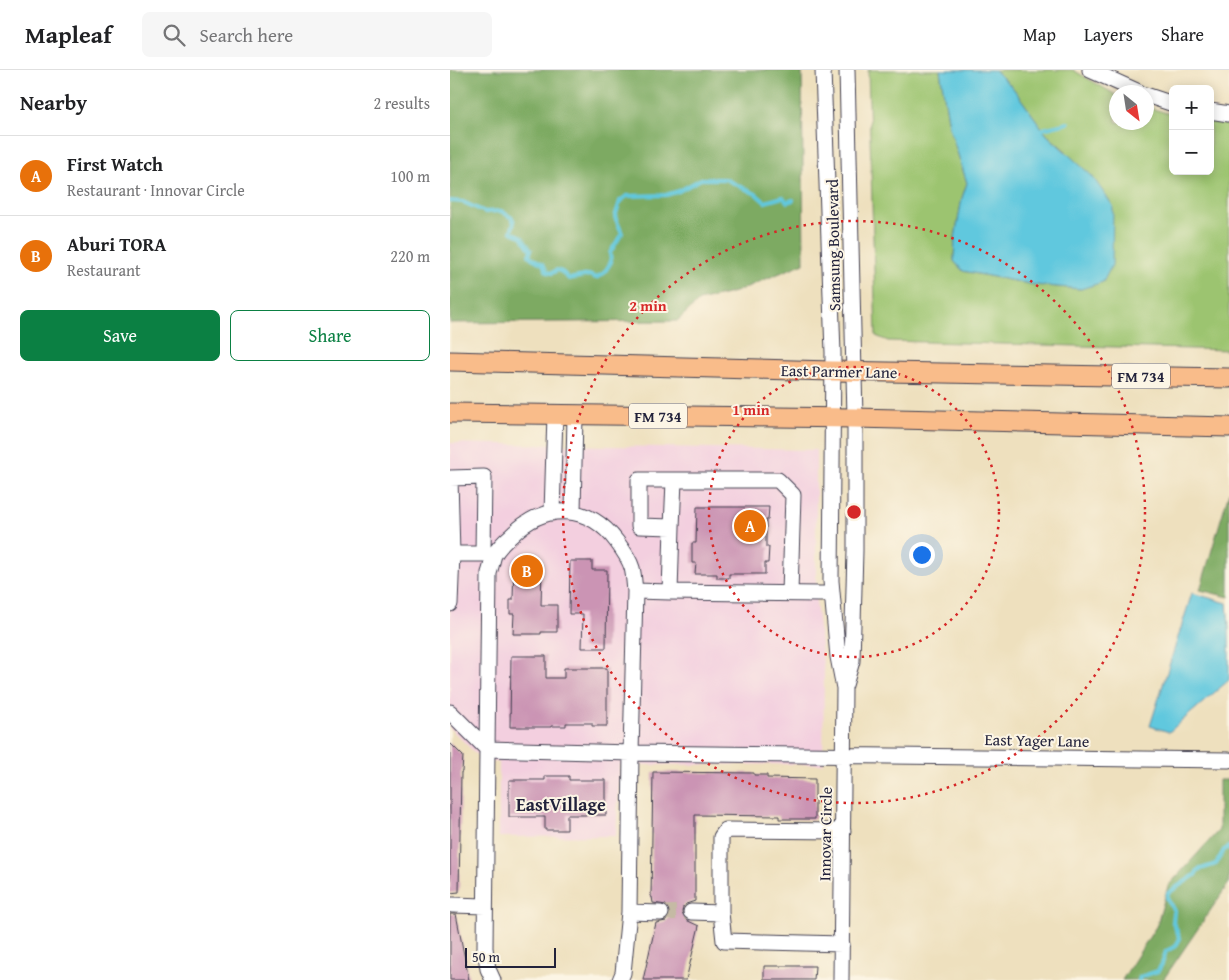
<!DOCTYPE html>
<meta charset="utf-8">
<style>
:root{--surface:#fff;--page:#f6f6f6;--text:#202124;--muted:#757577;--line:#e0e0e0;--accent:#0b8043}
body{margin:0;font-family:"Gentium Book Plus",serif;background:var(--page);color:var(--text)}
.controls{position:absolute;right:15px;top:15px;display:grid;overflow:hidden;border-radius:8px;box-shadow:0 2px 12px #0003}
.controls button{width:45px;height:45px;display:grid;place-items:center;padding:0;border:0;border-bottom:1px solid var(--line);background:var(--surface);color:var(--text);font:25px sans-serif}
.compass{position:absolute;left:659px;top:15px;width:45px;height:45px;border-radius:50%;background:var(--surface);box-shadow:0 2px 12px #0003;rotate:150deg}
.scale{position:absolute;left:15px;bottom:12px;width:91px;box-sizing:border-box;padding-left:5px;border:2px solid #22223b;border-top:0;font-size:14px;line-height:18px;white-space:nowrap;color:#22223b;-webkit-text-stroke:4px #fcf5e5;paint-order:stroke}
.you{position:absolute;left:471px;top:484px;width:18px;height:18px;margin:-12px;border:4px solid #fff;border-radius:50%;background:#1a73e8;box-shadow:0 0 0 8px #1a73e833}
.badge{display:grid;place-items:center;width:32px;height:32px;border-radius:50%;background:var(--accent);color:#fff;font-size:16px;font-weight:700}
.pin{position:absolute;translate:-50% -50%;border:2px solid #fff;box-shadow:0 1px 5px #0006}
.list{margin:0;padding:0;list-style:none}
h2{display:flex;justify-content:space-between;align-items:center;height:65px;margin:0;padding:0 20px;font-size:21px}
h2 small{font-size:16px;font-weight:400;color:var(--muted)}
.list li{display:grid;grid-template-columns:32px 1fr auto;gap:15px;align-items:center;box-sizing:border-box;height:80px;padding:0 20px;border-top:1px solid var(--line)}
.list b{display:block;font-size:19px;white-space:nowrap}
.list p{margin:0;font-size:16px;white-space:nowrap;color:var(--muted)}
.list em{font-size:16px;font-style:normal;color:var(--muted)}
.actions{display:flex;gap:10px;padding:15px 20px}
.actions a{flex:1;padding:11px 0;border:1px solid var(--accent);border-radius:8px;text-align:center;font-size:18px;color:var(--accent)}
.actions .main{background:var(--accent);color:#fff}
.icon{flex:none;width:28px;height:28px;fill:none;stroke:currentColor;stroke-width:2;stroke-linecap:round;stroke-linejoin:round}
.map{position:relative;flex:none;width:779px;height:910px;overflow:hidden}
header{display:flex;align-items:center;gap:30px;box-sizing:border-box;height:70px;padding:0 25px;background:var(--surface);border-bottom:1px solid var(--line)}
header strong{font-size:24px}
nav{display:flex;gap:28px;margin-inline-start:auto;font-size:18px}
.search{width:350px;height:45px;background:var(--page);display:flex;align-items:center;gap:12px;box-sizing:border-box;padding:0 18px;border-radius:8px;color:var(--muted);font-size:19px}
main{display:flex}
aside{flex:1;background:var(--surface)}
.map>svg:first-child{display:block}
.built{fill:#f3cfdf}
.green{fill:#9cc470;stroke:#5f7356}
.forest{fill:#7daa62;stroke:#50664e}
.water{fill:#61c8de;stroke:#42758c}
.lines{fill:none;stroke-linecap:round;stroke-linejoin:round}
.stream{stroke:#61c8de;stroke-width:4}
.building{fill:#cb94b4}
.minor-tunnel{stroke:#c5baa4;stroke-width:15;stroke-dasharray:15 8;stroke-linecap:butt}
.minor-casing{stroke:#413e4f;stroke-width:17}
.major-casing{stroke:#413e4f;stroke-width:21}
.minor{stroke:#fff;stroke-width:15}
.major{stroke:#f9bc8a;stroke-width:19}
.ring{fill:none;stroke:#d62828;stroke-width:2.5;stroke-dasharray:2.5 5}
.labels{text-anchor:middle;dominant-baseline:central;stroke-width:4;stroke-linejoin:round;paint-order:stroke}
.shield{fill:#fcf5e5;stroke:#63616e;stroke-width:1}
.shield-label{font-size:15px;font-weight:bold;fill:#22223b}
.street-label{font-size:16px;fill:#22223b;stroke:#fcf5e5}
.neighbourhood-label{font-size:18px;font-weight:bold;fill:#22223b;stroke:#fcf5e5}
.centre{fill:#d62828;stroke:#fcf5e5;stroke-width:2.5}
.ring-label{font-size:15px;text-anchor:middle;font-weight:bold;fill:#d62828;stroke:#fcf5e5;stroke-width:4;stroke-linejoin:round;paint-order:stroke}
</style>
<header>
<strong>Mapleaf</strong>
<div class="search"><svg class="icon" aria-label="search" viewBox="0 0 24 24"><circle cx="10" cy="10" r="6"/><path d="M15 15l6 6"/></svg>Search here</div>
<nav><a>Map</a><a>Layers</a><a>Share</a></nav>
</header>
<main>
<aside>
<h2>Nearby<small>2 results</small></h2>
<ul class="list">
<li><span class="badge" style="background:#e8710a">A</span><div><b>First Watch</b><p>Restaurant · Innovar Circle</p></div><em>100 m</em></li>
<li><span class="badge" style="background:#e8710a">B</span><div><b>Aburi TORA</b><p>Restaurant</p></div><em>220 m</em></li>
</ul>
<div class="actions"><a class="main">Save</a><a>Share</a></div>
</aside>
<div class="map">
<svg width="779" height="910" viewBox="0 0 779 910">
<rect width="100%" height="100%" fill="#fcf5e5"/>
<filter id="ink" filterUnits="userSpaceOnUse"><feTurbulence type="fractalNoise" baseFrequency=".02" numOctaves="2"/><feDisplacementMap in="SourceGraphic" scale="10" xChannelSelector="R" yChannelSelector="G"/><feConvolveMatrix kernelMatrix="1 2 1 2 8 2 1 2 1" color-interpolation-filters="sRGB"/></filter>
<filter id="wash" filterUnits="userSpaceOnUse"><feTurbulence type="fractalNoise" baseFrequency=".0096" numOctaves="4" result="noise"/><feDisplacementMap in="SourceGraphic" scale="20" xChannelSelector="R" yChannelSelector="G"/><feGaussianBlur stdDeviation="1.12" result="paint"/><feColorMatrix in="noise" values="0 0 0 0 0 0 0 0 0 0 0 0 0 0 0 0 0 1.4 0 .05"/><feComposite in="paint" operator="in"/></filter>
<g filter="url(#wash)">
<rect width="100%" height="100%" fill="#eee0be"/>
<path class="built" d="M 0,373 L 366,380 L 366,531 L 374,603 L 373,694 L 170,695 L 166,766 L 49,767 L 49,693 L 28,686 L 0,658 Z"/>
<path class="green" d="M 418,0 L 490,0 L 499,56 L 517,113 L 512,128 L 505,168 L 504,191 L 513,201 L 585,215 L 631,219 L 616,81 L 597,65 L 563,18 L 545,0 L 623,0 L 666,25 L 666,52 L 696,52 L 697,37 L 723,45 L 723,101 L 760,101 L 760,52 L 779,55 L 779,280 L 438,271 L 426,266 Z"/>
<path class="forest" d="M 0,0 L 352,0 L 354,193 L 285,222 L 249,231 L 227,251 L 0,253 Z
M 779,422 L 779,527 L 750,520 Z
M 769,710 L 779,710 L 779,813 L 713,910 L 672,910 L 707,855 L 718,816 L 769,760 Z"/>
<path class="water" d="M 490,0 L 545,0 L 563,18 L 597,65 L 642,106 L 663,136 L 662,195 L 653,212 L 631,219 L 585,215 L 513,201 L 504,191 L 505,168 L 512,128 L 517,113 L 499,56 Z
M 742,523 L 777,533 L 779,559 L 779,610 L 719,662 L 700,656 Z"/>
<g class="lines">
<path class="stream" d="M 589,61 L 593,59 L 618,53
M 0,131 L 13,132 L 35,142 L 51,141 L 62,148 L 64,152 L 61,162 L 71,166 L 81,180 L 79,185 L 82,188 L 93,194 L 97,202 L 102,203 L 107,200 L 112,202 L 119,209 L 139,205 L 146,208 L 154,203 L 161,192 L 160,183 L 172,163 L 165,147 L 170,131 L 177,126 L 216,125 L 229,121 L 251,109 L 275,109 L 306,124 L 315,132 L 333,127 L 337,132 L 343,130
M 689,910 L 690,907 L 708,901 L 712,894 L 716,881 L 726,876 L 729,870 L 728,863 L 723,853 L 724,841 L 717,828 L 718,823 L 745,805 L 748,800 L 766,794 L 774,780 L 779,777"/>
</g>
<g id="blocks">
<path class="building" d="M 247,437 L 319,437 L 318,450 L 316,450 L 316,477 L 319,477 L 318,493 L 315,493 L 315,504 L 279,504 L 279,508 L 267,508 L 267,504 L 245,504 L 246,493 L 242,493 L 242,473 L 246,473 Z
M 120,491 L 142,491 L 142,500 L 157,500 L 156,578 L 132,578 L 133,544 L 119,544 Z
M 64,494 L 92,495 L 91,535 L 107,535 L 107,562 L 91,562 L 91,564 L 63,564 L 64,544 L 60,544 L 60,530 L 63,530 Z
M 61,586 L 96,586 L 96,608 L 114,608 L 114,598 L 157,598 L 157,656 L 142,656 L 142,653 L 116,653 L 116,656 L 101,656 L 101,657 L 60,657 Z
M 0,673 L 13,686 L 12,702 L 11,702 L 9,822 L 0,823 Z
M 203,702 L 304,703 L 304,705 L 317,705 L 317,708 L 365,709 L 365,749 L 329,749 L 329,746 L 245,745 L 245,831 L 236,834 L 233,837 L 232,842 L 236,850 L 249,856 L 236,910 L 193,910 L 206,853 L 216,851 L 220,844 L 219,839 L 216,835 L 203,833 L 202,827 L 201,827 Z
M 95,706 L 119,706 L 119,710 L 156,710 L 156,745 L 117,745 L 117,760 L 95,760 L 95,747 L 59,747 L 59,710 L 95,710 Z
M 0,844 L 6,844 L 19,910 L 0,910 Z
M 314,896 L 365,896 L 364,910 L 314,910 Z"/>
</g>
</g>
<g filter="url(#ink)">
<use href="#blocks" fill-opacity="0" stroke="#413e4f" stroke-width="1"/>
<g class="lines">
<path class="minor-tunnel" d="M 211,843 L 241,842"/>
<defs>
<path id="minor" d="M 373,0 L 383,283 L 381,511 L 388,587 L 394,618 L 391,910
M 640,0 L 689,22
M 696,25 L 723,34
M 760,41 L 779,44
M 0,408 L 2,484 L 0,534
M 0,408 L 34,407 L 33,484
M 123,442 L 125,345
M 102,443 L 105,344
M 222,457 L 224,411
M 0,484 L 43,484
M 185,521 C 184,514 184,505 182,498 C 179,488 173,480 167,472 C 139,434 95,432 62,465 C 56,470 48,478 44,485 C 42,491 41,498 39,503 L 37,679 L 181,683 L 185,521 L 220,522
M 340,523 L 343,425 L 328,410 L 189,410 L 189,456 L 222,457 L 220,522 L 370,524 L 382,524
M 395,615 L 402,591 L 405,481 L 405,348 L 397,0
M 0,642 L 37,679 L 35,878 L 38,899 L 43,910
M 2,835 L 35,836
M 179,842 L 211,843
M 241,842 L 271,843
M 392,874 L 274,871 L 271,843 L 271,767 L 276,760 L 393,761
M 170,910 L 173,903 L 179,842 L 181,683 L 779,690"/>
<path id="major" d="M 0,291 L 382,301 L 779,308
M 0,343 L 405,348 L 779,357"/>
</defs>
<use href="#minor" class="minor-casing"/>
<use href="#major" class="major-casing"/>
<use href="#minor" class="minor"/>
<use href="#major" class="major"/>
</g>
</g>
<g class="ring">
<circle cx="404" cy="442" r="145"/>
<circle cx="404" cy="442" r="291"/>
</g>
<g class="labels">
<g class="shield">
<rect x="662" y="293.5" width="58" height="25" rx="4"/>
<rect x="179" y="333.5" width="58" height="25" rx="4"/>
</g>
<g class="shield-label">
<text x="691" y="306">FM 734</text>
<text x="208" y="346">FM 734</text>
</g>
<g class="street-label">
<text transform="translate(383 175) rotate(-91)">Samsung Boulevard</text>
<text transform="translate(389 301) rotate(1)">East Parmer Lane</text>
<text transform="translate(587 670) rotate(1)">East Yager Lane</text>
<text transform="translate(375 764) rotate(-89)">Innovar Circle</text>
</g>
<g class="neighbourhood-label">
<text x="111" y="734">EastVillage</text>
</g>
</g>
<circle cx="404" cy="442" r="8" class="centre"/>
<g class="ring-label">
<text x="198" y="241">2 min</text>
<text x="301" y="345">1 min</text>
</g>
</svg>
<div class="controls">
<button>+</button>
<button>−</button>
</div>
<svg class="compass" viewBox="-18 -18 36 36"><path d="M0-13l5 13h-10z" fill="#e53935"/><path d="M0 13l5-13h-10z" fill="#757577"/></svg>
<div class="scale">50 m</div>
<div class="you"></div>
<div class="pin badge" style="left:300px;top:456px;background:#e8710a">A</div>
<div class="pin badge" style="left:77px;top:501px;background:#e8710a">B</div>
</div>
</main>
